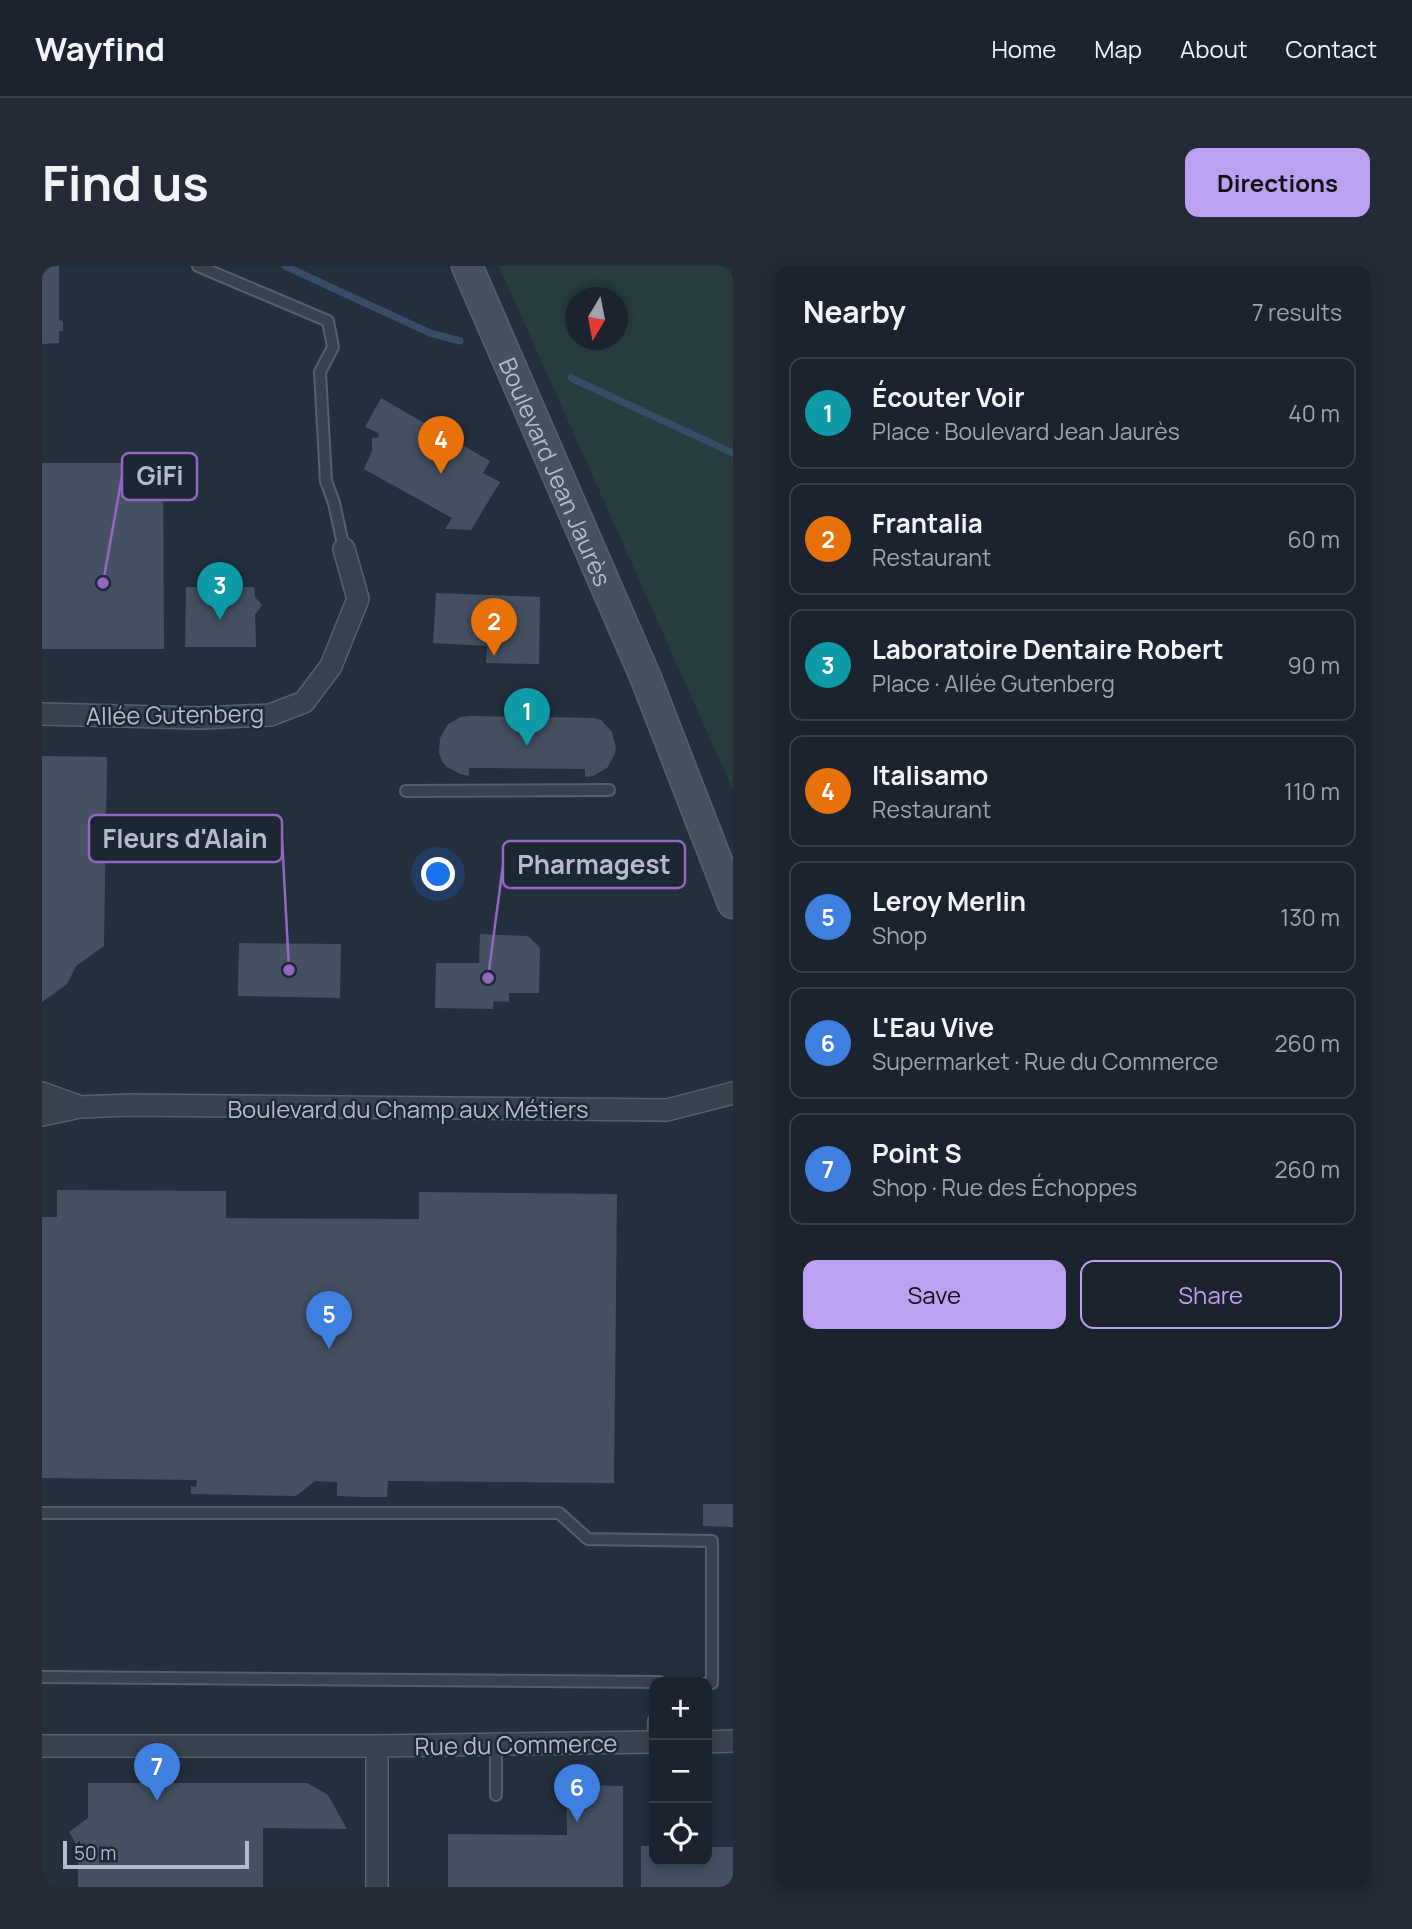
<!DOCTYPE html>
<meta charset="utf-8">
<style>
:root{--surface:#1b232e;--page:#242b36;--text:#f1f3f6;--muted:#a0a4aa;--line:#39404a;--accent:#bca0f2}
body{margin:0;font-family:Manrope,sans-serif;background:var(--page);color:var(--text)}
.controls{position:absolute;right:21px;bottom:21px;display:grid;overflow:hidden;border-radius:14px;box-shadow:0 4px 10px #0003}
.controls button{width:63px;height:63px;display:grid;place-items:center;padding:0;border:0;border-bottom:2px solid var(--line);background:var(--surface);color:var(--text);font:35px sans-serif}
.compass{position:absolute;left:523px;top:21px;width:63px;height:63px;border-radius:50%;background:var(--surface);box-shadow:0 4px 10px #0003;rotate:190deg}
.scale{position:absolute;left:21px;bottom:18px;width:186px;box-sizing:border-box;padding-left:7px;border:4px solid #b4bcc9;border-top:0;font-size:19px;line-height:24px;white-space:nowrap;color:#b4bcc9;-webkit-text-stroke:5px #1d2633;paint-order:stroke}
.you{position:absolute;left:397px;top:609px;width:24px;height:24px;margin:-18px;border:5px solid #fff;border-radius:50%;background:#1a73e8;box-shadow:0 0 0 10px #1a73e833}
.badge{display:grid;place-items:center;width:46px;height:46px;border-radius:50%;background:var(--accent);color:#fff;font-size:23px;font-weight:700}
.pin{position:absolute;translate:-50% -58px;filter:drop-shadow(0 2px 4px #0008)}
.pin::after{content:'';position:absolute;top:37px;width:24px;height:21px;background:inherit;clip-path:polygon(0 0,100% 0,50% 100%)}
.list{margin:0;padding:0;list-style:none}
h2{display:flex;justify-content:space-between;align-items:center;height:91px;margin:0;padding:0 28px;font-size:30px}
h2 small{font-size:23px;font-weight:400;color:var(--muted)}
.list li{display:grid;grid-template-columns:46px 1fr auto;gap:21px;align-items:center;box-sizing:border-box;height:112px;margin:0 14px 14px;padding:0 14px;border:2px solid var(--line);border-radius:14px}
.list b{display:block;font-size:26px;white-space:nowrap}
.list p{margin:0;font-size:23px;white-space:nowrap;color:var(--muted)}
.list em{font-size:23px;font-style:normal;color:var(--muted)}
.actions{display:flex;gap:14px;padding:21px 28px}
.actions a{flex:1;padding:16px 0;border:2px solid var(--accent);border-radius:14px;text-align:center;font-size:24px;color:var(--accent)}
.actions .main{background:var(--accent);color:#111}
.icon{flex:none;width:38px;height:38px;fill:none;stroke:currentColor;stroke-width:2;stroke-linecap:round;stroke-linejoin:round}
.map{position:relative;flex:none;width:691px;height:1621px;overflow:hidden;border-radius:14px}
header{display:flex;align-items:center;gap:42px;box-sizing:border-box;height:98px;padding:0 35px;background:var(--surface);border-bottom:2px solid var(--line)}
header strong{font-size:33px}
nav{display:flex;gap:38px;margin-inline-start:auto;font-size:24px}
.intro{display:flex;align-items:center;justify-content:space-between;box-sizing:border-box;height:168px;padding:0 42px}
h1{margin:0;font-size:49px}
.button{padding:18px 32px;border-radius:14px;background:var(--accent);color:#111;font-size:24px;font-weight:700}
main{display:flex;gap:42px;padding:0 42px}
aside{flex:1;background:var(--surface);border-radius:14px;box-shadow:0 4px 10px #0003}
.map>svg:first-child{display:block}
.green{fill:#263c3f;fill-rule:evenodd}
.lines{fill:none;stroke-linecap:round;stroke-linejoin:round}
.stream{stroke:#394c67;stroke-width:7}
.building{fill:#455162}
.lane-casing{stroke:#565f6c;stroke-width:14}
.street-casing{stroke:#565f6c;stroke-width:24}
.secondary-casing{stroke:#565f6c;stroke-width:33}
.lane{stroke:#38414e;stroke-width:10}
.street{stroke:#38414e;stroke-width:21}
.secondary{stroke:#465061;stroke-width:30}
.labels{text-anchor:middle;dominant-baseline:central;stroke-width:5;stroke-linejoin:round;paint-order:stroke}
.street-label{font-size:24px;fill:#b4bcc9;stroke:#1d2633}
.leader{fill:none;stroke:#9266c3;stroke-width:2.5}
.callout-dot{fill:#9266c3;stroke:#1d2633;stroke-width:2.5}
.callout{fill:#1d2633;stroke:#9266c3;stroke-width:2.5}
.callout-label{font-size:26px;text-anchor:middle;font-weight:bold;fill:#b4bcc9}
</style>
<header>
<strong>Wayfind</strong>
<nav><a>Home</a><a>Map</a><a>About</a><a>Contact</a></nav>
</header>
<div class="intro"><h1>Find us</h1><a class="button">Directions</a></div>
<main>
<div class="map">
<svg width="691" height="1621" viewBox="0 0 691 1621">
<rect width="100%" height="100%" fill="#242f3e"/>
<path class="green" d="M 457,0 L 691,0 L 691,524 ZM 534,32 L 576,32 L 576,74 L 534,74 Z"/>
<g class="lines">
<path class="stream" d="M 243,0 L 388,67 L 418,75
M 529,112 L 691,187"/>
</g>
<path class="building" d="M 0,0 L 17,0 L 17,54 L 21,55 L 21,65 L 17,65 L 17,77 L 0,78 Z
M 339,132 L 448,195 L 441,207 L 458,216 L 429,264 L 403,263 L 410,252 L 322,203 L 330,185 L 330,172 L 337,171 L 336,167 L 323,161 Z
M 0,197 L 121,197 L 122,383 L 0,383 Z
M 144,321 L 212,321 L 213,331 L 220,339 L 213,349 L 214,381 L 143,381 Z
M 394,327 L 498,331 L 497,398 L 444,397 L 445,380 L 391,377 Z
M 428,450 L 552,452 L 559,454 L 570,466 L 574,481 L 573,488 L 565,502 L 551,510 L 543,511 L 543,503 L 427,502 L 427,510 L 418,508 L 405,501 L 400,495 L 397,487 L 398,472 L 406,458 L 419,451 Z
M 0,490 L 65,491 L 62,680 L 34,700 L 25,718 L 0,736 Z
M 438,668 L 486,670 L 498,682 L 497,727 L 467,727 L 467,736 L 452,735 L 451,743 L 393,742 L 394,697 L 437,697 Z
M 197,677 L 299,678 L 298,732 L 196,730 Z
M 15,924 L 184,925 L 184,952 L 377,953 L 377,926 L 575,928 L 572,1217 L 346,1215 L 345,1231 L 320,1231 L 295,1230 L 295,1216 L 273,1215 L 254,1230 L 149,1228 L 149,1220 L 154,1221 L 155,1214 L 0,1212 L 0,951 L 15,951 Z
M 661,1238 L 691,1238 L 691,1261 L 661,1260 Z
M 46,1517 L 265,1517 L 286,1529 L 305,1563 L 221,1562 L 221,1621 L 36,1621 L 36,1585 L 38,1585 L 27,1566 L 46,1552 Z
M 524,1519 L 581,1520 L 581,1621 L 406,1621 L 406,1568 L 525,1569 Z
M 599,1580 L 612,1580 L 612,1595 L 665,1595 L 665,1581 L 691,1581 L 691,1621 L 599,1621 Z"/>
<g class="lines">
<defs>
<path id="lane" d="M 156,0 L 286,55 L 291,81 L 278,106 L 284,215 L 292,237 L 302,283
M 364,525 L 567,524
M 0,1247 L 517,1247 L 546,1273 L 670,1275 L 670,1417 L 665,1417
M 0,1411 L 617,1416
M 611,1476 L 612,1454
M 454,1529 L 454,1478"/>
<path id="street" d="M 0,448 L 158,452 L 228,449 L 262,436 L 289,400 L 316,333 L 302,283
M 0,827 L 36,840
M 0,849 L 38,841 L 88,839 L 625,844 L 691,827
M 665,1476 L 691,1475
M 0,1480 L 335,1480 L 335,1621
M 335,1480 L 612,1476"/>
<g id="secondary">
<path id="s1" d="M 425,0 L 603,410 L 691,637"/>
</g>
</defs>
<use href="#lane" class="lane-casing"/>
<use href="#street" class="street-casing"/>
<use href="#secondary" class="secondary-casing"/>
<use href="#lane" class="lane"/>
<use href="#street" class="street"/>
<use href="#secondary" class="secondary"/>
</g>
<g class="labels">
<g class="street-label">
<text stroke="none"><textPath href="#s1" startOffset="224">Boulevard Jean Jaurès</textPath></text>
<text transform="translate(133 448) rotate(-1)">Allée Gutenberg</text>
<text x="366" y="842">Boulevard du Champ aux Métiers</text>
<text transform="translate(474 1478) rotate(-1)">Rue du Commerce</text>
</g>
</g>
<path class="leader" d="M61 317L80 210M247 704L240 572M446 712L461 599"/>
<g class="callout-dot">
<circle cx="61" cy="317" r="7"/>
<circle cx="247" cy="704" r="7"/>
<circle cx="446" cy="712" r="7"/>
</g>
<g class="callout">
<rect x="80" y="187" width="75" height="47" rx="7"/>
<rect x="47" y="549" width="193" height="47" rx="7"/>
<rect x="461" y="575" width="182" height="47" rx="7"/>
</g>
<g class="callout-label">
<text x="118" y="219">GiFi</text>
<text x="143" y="582">Fleurs d'Alain</text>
<text x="552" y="608">Pharmagest</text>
</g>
</svg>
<div class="controls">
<button>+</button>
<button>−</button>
<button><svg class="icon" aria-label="locate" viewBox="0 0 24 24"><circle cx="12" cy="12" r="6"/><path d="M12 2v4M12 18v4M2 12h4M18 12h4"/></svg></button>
</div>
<svg class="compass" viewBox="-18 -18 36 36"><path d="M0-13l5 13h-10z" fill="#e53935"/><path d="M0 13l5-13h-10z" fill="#a0a4aa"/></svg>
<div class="scale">50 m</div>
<div class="you"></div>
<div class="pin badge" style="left:485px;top:480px;background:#0f9aa8">1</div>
<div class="pin badge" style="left:452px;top:390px;background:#e8710a">2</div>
<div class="pin badge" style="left:178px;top:354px;background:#0f9aa8">3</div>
<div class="pin badge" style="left:399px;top:208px;background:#e8710a">4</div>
<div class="pin badge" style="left:287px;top:1083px;background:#3f7fe0">5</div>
<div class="pin badge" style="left:535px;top:1556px;background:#3f7fe0">6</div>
<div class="pin badge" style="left:115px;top:1535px;background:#3f7fe0">7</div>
</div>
<aside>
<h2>Nearby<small>7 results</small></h2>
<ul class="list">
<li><span class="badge" style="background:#0f9aa8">1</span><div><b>Écouter Voir</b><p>Place · Boulevard Jean Jaurès</p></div><em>40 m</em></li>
<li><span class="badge" style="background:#e8710a">2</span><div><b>Frantalia</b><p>Restaurant</p></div><em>60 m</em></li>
<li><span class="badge" style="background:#0f9aa8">3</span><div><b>Laboratoire Dentaire Robert</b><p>Place · Allée Gutenberg</p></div><em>90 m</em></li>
<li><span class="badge" style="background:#e8710a">4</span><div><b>Italisamo</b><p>Restaurant</p></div><em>110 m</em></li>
<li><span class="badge" style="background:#3f7fe0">5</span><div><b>Leroy Merlin</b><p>Shop</p></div><em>130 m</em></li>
<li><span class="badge" style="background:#3f7fe0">6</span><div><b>L'Eau Vive</b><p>Supermarket · Rue du Commerce</p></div><em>260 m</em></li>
<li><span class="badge" style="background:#3f7fe0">7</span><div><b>Point S</b><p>Shop · Rue des Échoppes</p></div><em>260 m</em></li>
</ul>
<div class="actions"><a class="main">Save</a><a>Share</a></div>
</aside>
</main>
